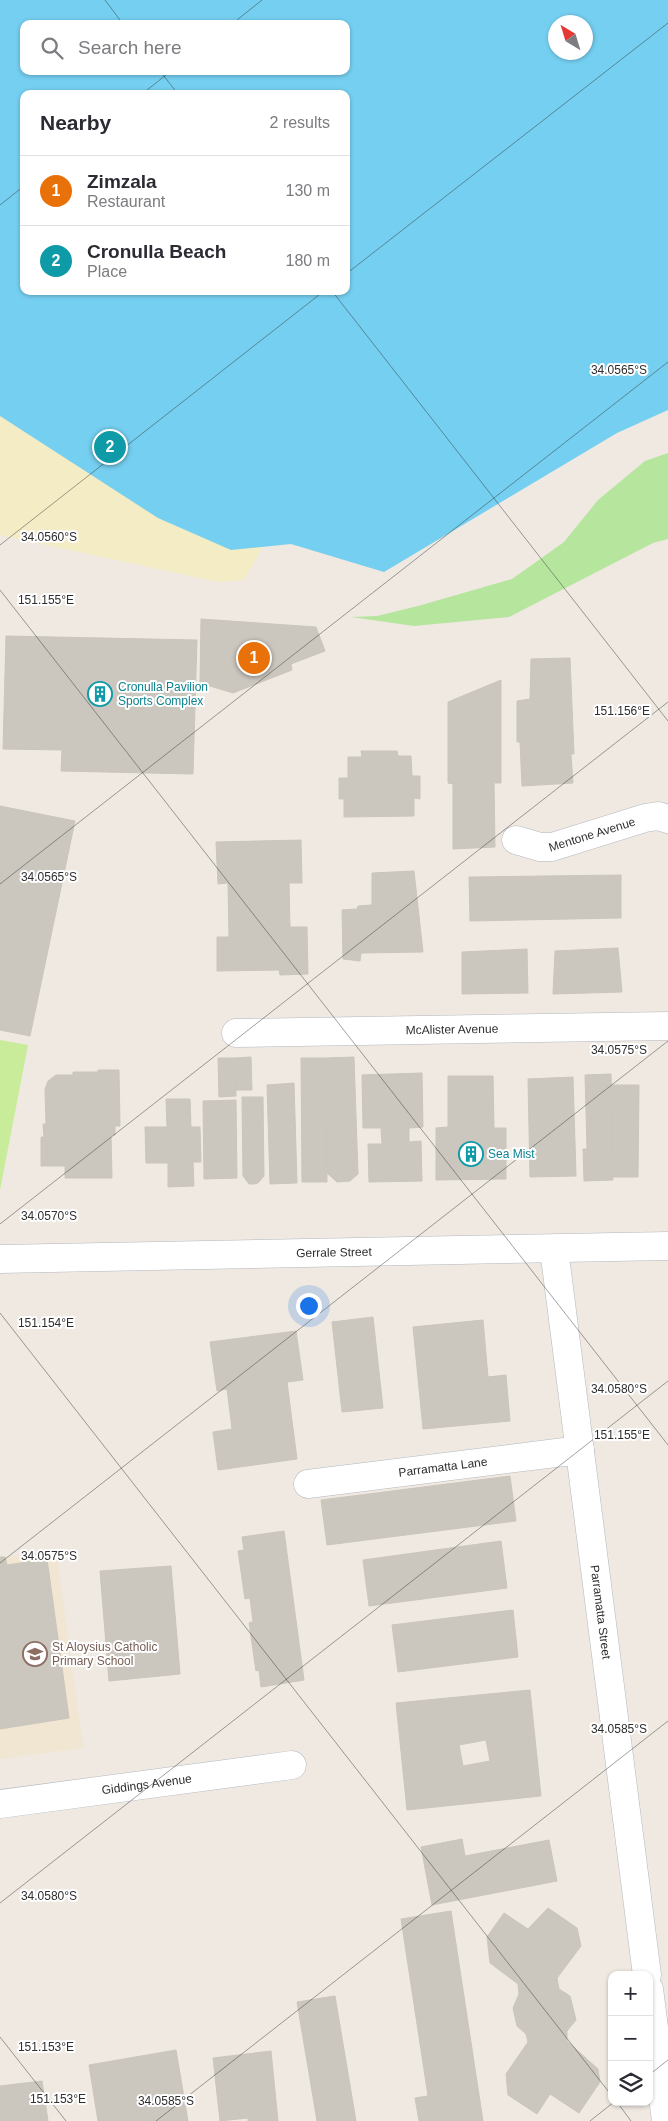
<!DOCTYPE html>
<meta charset="utf-8">
<style>
:root{--surface:#fff;--page:#f7f7f7;--text:#2b2b33;--muted:#7c7c81;--line:#e1e1e2;--accent:#4264fb}
body{margin:0;font-family:Helvetica,sans-serif;background:var(--page);color:var(--text)}
.controls{position:absolute;right:15px;bottom:15px;display:grid;overflow:hidden;border-radius:10px;box-shadow:0 1px 4px #0004}
.controls button{width:45px;height:45px;display:grid;place-items:center;padding:0;border:0;border-bottom:1px solid var(--line);background:var(--surface);color:var(--text);font:25px sans-serif}
.compass{position:absolute;left:548px;top:15px;width:45px;height:45px;border-radius:50%;background:var(--surface);box-shadow:0 1px 4px #0004;rotate:322deg}
.you{position:absolute;left:308px;top:1305px;width:18px;height:18px;margin:-12px;border:4px solid #fff;border-radius:50%;background:#1a73e8;box-shadow:0 0 0 8px #1a73e833}
.badge{display:grid;place-items:center;width:32px;height:32px;border-radius:50%;background:var(--accent);color:#fff;font-size:16px;font-weight:700}
.pin{position:absolute;translate:-50% -50%;border:2px solid #fff;box-shadow:0 1px 5px #0006}
.list{margin:0;padding:0;list-style:none}
h2{display:flex;justify-content:space-between;align-items:center;height:65px;margin:0;padding:0 20px;font-size:21px}
h2 small{font-size:16px;font-weight:400;color:var(--muted)}
.list li{display:grid;grid-template-columns:32px 1fr auto;gap:15px;align-items:center;box-sizing:border-box;height:70px;padding:0 20px;border-top:1px solid var(--line)}
.list b{display:block;font-size:19px;white-space:nowrap}
.list p{margin:0;font-size:16px;white-space:nowrap;color:var(--muted)}
.list em{font-size:16px;font-style:normal;color:var(--muted)}
.icon{flex:none;width:28px;height:28px;fill:none;stroke:currentColor;stroke-width:2;stroke-linecap:round;stroke-linejoin:round}
.map{position:relative;flex:none;width:668px;height:2121px;overflow:hidden}
.search{position:absolute;background:var(--surface);box-shadow:0 1px 4px #0004;left:20px;top:20px;width:330px;height:55px;display:flex;align-items:center;gap:12px;box-sizing:border-box;padding:0 18px;border-radius:10px;color:var(--muted);font-size:19px}
.panel{position:absolute;background:var(--surface);box-shadow:0 1px 4px #0004;left:20px;top:90px;width:330px;height:205px;border-radius:10px}
.map>svg:first-child{display:block}
.education{fill:#f0e6d1}
.green{fill:#b6e59e}
.sand{fill:#f3ecc5}
.pitch{fill:#c9ec9a}
.water{fill:#75cff0;fill-rule:evenodd}
.building{fill:#cbc7bf;stroke:#cbc5ba;fill-rule:evenodd}
.lines{fill:none;stroke-linecap:round;stroke-linejoin:round}
.minor-casing{stroke:#b4b7c1;stroke-width:29}
.minor{stroke:#fff;stroke-width:28}
.ticks{fill:none;stroke:#2e2e2e;stroke-width:1;stroke-opacity:0.45}
.labels{text-anchor:middle;dominant-baseline:central;stroke-width:4;stroke-linejoin:round;paint-order:stroke}
.culture-label{font-size:12px;fill:#0d838f;stroke:#fff;text-anchor:start}
.street-label{font-size:12px;fill:#2e2e2e;stroke:#fff}
.education-label{font-size:12px;fill:#785e54;stroke:#fff;text-anchor:start}
.ticks-label{font-size:12px;text-anchor:middle;fill:#2e2e2e;stroke:#fff;stroke-width:4;stroke-linejoin:round;paint-order:stroke}
</style>
<div class="map">
<svg width="668" height="2121" viewBox="0 0 668 2121">
<rect width="100%" height="100%" fill="#efe9e1"/>
<path class="education" d="M 56,1550 L 83,1748 L 0,1759 L 0,1558 Z"/>
<path class="green" d="M 668,453 L 668,539 L 653,543 L 509,617 L 414,626 L 351,617 L 377,616 L 418,606 L 512,579 L 564,542 L 598,500 L 645,461 Z"/>
<path class="sand" d="M 0,305 L 297,486 L 244,580 L 218,582 L 0,535 Z"/>
<path class="pitch" d="M 0,1040 L 28,1045 L 0,1190 Z"/>
<path class="water" d="M 0,0 L 668,0 L 668,410 L 617,433 L 384,572 L 291,544 L 231,550 L 158,518 L 0,416 ZM 556,22 L 586,22 L 586,52 L 556,52 ZM 24,24 L 346,24 L 346,71 L 24,71 ZM 24,94 L 346,94 L 346,291 L 24,291 Z"/>
<path class="building" d="M 201,619 L 316,627 L 325,651 L 291,664 L 292,670 L 233,693 L 200,683 Z
M 6,636 L 197,640 L 193,774 L 61,771 L 62,750 L 3,749 Z
M 570,658 L 574,754 L 571,754 L 573,783 L 522,786 L 520,742 L 517,742 L 517,701 L 530,699 L 531,659 Z
M 501,680 L 501,783 L 494,783 L 495,847 L 453,849 L 453,784 L 448,783 L 448,702 Z
M 361,751 L 397,751 L 398,756 L 411,756 L 412,776 L 420,776 L 420,799 L 414,798 L 414,816 L 344,817 L 344,799 L 339,799 L 339,778 L 348,778 L 348,757 L 362,757 Z
M 0,806 L 75,821 L 30,1036 L 0,1030 Z
M 301,840 L 302,883 L 289,883 L 290,927 L 307,927 L 308,974 L 280,975 L 279,970 L 217,971 L 217,937 L 229,937 L 228,883 L 218,884 L 216,842 Z
M 414,871 L 423,952 L 361,953 L 360,961 L 343,959 L 342,910 L 357,909 L 358,906 L 372,905 L 372,873 Z
M 621,875 L 621,918 L 470,921 L 469,877 Z
M 618,948 L 622,992 L 553,994 L 555,951 Z
M 527,949 L 528,993 L 462,994 L 462,952 Z
M 251,1057 L 252,1090 L 236,1090 L 235,1058 Z
M 354,1057 L 358,1174 L 350,1181 L 337,1182 L 327,1173 L 326,1058 Z
M 218,1058 L 235,1058 L 236,1096 L 219,1097 Z
M 301,1058 L 326,1058 L 327,1182 L 302,1182 Z
M 98,1070 L 119,1070 L 120,1126 L 115,1126 L 115,1135 L 111,1135 L 112,1178 L 65,1178 L 65,1166 L 41,1166 L 41,1137 L 44,1137 L 43,1124 L 46,1124 L 45,1089 L 48,1081 L 56,1075 L 73,1075 L 73,1072 L 98,1072 Z
M 422,1073 L 423,1127 L 409,1128 L 409,1142 L 421,1141 L 422,1181 L 369,1182 L 368,1144 L 382,1144 L 381,1128 L 363,1128 L 362,1075 Z
M 611,1074 L 613,1180 L 584,1181 L 583,1149 L 587,1149 L 585,1075 Z
M 448,1076 L 493,1076 L 494,1128 L 506,1128 L 506,1179 L 436,1180 L 436,1128 L 448,1127 Z
M 573,1077 L 576,1176 L 530,1177 L 528,1079 Z
M 294,1083 L 297,1183 L 270,1184 L 267,1085 Z
M 611,1085 L 639,1085 L 638,1177 L 613,1177 Z
M 242,1097 L 263,1097 L 264,1176 L 258,1183 L 254,1184 L 249,1184 L 243,1176 Z
M 166,1099 L 190,1099 L 191,1127 L 200,1127 L 201,1162 L 193,1162 L 194,1186 L 168,1187 L 168,1163 L 146,1163 L 145,1127 L 167,1127 Z
M 236,1100 L 237,1178 L 204,1179 L 203,1101 Z
M 373,1317 L 383,1408 L 342,1412 L 332,1322 Z
M 483,1320 L 488,1377 L 506,1375 L 510,1421 L 423,1429 L 413,1327 Z
M 296,1331 L 303,1380 L 287,1382 L 297,1459 L 218,1470 L 213,1432 L 232,1429 L 227,1389 L 217,1391 L 210,1342 Z
M 510,1476 L 516,1521 L 327,1545 L 321,1500 Z
M 284,1531 L 304,1680 L 261,1687 L 259,1670 L 256,1671 L 249,1623 L 253,1622 L 250,1598 L 245,1599 L 238,1551 L 244,1550 L 242,1537 Z
M 501,1541 L 507,1588 L 369,1606 L 363,1560 Z
M 0,1557 L 5,1557 L 7,1565 L 47,1559 L 69,1718 L 0,1729 Z
M 171,1566 L 180,1674 L 109,1681 L 100,1571 Z
M 513,1610 L 518,1657 L 398,1672 L 392,1625 Z
M 530,1690 L 541,1796 L 407,1810 L 396,1703 ZM 486,1740 L 490,1761 L 463,1766 L 459,1745 Z
M 462,1839 L 465,1856 L 549,1840 L 557,1881 L 432,1905 L 421,1847 Z
M 548,1908 L 577,1928 L 581,1946 L 557,1978 L 559,1989 L 570,1996 L 576,2020 L 567,2031 L 567,2041 L 598,2069 L 600,2082 L 579,2113 L 550,2094 L 537,2114 L 508,2095 L 506,2074 L 528,2042 L 526,2034 L 517,2026 L 513,2008 L 519,1994 L 518,1984 L 490,1963 L 487,1937 L 504,1913 L 528,1929 Z
M 451,1911 L 483,2121 L 419,2121 L 415,2098 L 428,2096 L 401,1919 Z
M 335,1996 L 356,2121 L 317,2121 L 297,2002 Z
M 176,2050 L 188,2121 L 98,2121 L 89,2065 Z
M 271,2051 L 278,2121 L 248,2121 L 248,2118 L 220,2121 L 213,2058 Z
M 42,2081 L 48,2121 L 0,2121 L 0,2086 Z"/>
<g class="lines">
<defs>
<g id="minor">
<path id="s1" d="M 516,840 L 540,847 L 552,847 L 645,818 L 658,816 L 668,819"/>
<path id="s2" d="M 236,1033 L 668,1026"/>
<path id="s3" d="M 554,1249 L 647,1975"/>
<path id="s4" d="M 0,1259 L 668,1246"/>
<path id="s5" d="M 308,1484 L 580,1450"/>
<path id="s6" d="M 0,1804 L 292,1765"/>
<path d="M 649,1989 L 666,2121"/>
</g>
</defs>
<use href="#minor" class="minor-casing"/>
<use href="#minor" class="minor"/>
</g>
<path class="ticks" d="M 105,0 L 123,24M 232,24 L 262,0M 160,71 L 178,94M 142,94 L 171,71M 0,205 L 24,186M 346,274 L 668,23M 332,291 L 668,721M 0,545 L 324,291M 0,590 L 668,1445M 0,884 L 668,362M 0,1224 L 668,702M 0,1313 L 612,2096M 0,1563 L 668,1041M 0,1903 L 668,1381M 0,2037 L 66,2121M 649,2075 L 668,2060M 617,2102 L 631,2121M 156,2121 L 668,1721M 590,2121 L 614,2102"/>
<defs>
<symbol id="building-ring" viewBox="-11 -11 22 22"><circle r="9.5" fill="#fff" stroke="#0f9aa8" stroke-width="1.5"/><path d="M-4-6H4V6H1V3H-1V6H-4ZM-2.5-4.3h1.7v1.8h-1.7ZM.8-4.3h1.7v1.8H.8ZM-2.5-1h1.7V.8h-1.7ZM.8-1h1.7V.8H.8Z" fill="#0f9aa8"/></symbol>
<symbol id="school-ring" viewBox="-11 -11 22 22"><circle r="9.5" fill="#fff" stroke="#8d6e63" stroke-width="1.5"/><path d="M0-5L7-2L0 1L-7-2ZM-4 1L0 2.5L4 1V4Q0 6-4 4Z" fill="#8d6e63"/></symbol>
</defs>
<g fill-rule="evenodd">
<use href="#building-ring" x="86" y="680" width="28" height="28"/>
<use href="#building-ring" x="457" y="1140" width="28" height="28"/>
<use href="#school-ring" x="21" y="1640" width="28" height="28"/>
</g>
<g class="labels">
<g class="culture-label">
<text x="118" y="687">Cronulla Pavilion<tspan x="118" dy="14">Sports Complex</tspan></text>
<text x="488" y="1154">Sea Mist</text>
</g>
<g class="street-label">
<text stroke="none"><textPath href="#s1" startOffset="79">Mentone Avenue</textPath></text>
<text stroke="none"><textPath href="#s2" startOffset="216">McAlister Avenue</textPath></text>
<text stroke="none"><textPath href="#s4" startOffset="334">Gerrale Street</textPath></text>
<text stroke="none"><textPath href="#s5" startOffset="136">Parramatta Lane</textPath></text>
<text stroke="none"><textPath href="#s3" startOffset="366">Parramatta Street</textPath></text>
<text stroke="none"><textPath href="#s6" startOffset="148">Giddings Avenue</textPath></text>
</g>
<g class="education-label">
<text x="52" y="1647">St Aloysius Catholic<tspan x="52" dy="14">Primary School</tspan></text>
</g>
</g>
<g class="ticks-label">
<text x="619" y="374">34.0565°S</text>
<text x="49" y="541">34.0560°S</text>
<text x="46" y="604">151.155°E</text>
<text x="622" y="715">151.156°E</text>
<text x="49" y="881">34.0565°S</text>
<text x="619" y="1054">34.0575°S</text>
<text x="49" y="1220">34.0570°S</text>
<text x="46" y="1327">151.154°E</text>
<text x="619" y="1393">34.0580°S</text>
<text x="622" y="1439">151.155°E</text>
<text x="49" y="1560">34.0575°S</text>
<text x="619" y="1733">34.0585°S</text>
<text x="49" y="1900">34.0580°S</text>
<text x="46" y="2051">151.153°E</text>
<text x="58" y="2103">151.153°E</text>
<text x="166" y="2105">34.0585°S</text>
</g>
</svg>
<div class="controls">
<button>+</button>
<button>−</button>
<button><svg class="icon" aria-label="layers" viewBox="0 0 24 24"><path d="M12 4l9 5-9 5-9-5zM3 14l9 5 9-5"/></svg></button>
</div>
<svg class="compass" viewBox="-18 -18 36 36"><path d="M0-13l5 13h-10z" fill="#e53935"/><path d="M0 13l5-13h-10z" fill="#7c7c81"/></svg>
<div class="you"></div>
<div class="pin badge" style="left:254px;top:658px;background:#e8710a">1</div>
<div class="pin badge" style="left:110px;top:447px;background:#0f9aa8">2</div>
<div class="search"><svg class="icon" aria-label="search" viewBox="0 0 24 24"><circle cx="10" cy="10" r="6"/><path d="M15 15l6 6"/></svg>Search here</div>
<section class="panel">
<h2>Nearby<small>2 results</small></h2>
<ul class="list">
<li><span class="badge" style="background:#e8710a">1</span><div><b>Zimzala</b><p>Restaurant</p></div><em>130 m</em></li>
<li><span class="badge" style="background:#0f9aa8">2</span><div><b>Cronulla Beach</b><p>Place</p></div><em>180 m</em></li>
</ul>
</section>
</div>
